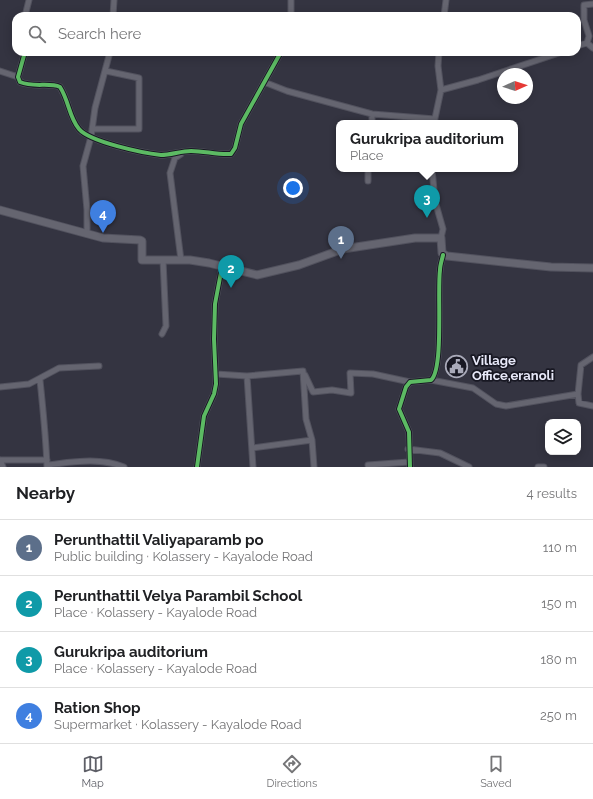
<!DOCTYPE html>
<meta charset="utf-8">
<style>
:root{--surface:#fff;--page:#f6f6f6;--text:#202124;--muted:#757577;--line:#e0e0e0;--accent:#5e5f67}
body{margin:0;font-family:Raleway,sans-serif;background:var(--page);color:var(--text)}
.controls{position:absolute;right:12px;bottom:12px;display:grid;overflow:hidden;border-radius:8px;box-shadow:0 2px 10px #0003}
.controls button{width:36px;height:36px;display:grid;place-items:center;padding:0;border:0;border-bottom:1px solid var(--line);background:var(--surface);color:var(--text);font:20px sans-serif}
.compass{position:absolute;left:497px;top:68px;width:36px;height:36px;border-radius:50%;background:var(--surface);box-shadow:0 2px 10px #0003;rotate:87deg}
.you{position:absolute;left:293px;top:188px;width:14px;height:14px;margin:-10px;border:3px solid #fff;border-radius:50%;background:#1a73e8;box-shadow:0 0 0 6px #1a73e833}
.badge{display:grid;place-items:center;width:26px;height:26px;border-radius:50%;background:var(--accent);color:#fff;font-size:13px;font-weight:700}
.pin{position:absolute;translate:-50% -33px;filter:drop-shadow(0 1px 2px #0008)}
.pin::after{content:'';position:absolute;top:21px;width:14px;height:12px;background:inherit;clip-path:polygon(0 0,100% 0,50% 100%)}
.popup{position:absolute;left:336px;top:120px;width:182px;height:52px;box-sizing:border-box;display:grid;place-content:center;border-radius:8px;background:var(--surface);filter:drop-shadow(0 1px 3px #0005);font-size:13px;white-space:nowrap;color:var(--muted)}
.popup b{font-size:15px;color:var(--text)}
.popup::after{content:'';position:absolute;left:50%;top:100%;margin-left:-8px;border:8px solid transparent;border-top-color:var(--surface)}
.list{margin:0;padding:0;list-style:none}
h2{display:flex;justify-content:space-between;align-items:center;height:52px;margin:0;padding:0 16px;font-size:17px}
h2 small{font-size:13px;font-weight:400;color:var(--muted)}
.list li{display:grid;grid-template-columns:26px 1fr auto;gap:12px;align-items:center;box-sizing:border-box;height:56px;padding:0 16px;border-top:1px solid var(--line)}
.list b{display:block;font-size:15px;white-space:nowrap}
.list p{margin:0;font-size:13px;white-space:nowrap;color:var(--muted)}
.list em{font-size:13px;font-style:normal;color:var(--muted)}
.icon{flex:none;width:22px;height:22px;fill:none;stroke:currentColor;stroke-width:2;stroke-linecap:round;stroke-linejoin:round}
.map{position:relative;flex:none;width:593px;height:467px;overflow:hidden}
.search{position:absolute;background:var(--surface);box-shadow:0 2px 10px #0003;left:12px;right:12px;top:12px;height:44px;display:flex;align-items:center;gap:10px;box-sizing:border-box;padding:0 14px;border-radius:12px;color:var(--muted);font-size:15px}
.sheet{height:276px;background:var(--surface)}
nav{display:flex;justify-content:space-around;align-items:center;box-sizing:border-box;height:56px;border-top:1px solid var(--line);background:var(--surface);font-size:11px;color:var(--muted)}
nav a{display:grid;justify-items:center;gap:2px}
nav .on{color:var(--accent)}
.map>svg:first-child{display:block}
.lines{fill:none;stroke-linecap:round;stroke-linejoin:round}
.street-casing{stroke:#52525e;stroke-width:7}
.secondary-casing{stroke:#52525e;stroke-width:9}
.street{stroke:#656570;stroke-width:5}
.secondary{stroke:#656570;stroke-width:7}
.cycleway-casing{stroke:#181823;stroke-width:6}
.cycleway{stroke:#5cba63;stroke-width:4}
.labels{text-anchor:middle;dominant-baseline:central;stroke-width:3.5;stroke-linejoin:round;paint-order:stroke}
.poi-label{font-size:13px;font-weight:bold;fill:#e8e9f9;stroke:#181823;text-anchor:start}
</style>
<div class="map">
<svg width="593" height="467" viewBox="0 0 593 467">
<rect width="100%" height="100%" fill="#343441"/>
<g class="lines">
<defs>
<path id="street" d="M 291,0 L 291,16
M 25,16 L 29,0
M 113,16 L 114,0
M 444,16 L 446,0
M 587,43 L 593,48
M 577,46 L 587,43 L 589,36 L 584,20 L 584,5 L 593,4
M 25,52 L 18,77 L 20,82 C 34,88 49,82 60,87 C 69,101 69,117 79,129 C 90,142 143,153 161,155 C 171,155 181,151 191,151 C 205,151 217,155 231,154 L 235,148 L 241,124 L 281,52
M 439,52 L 438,66 L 441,90
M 0,71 L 18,77
M 264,82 L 287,91 L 372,114 L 435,119
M 372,123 L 372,114
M 434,123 L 441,90 L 478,80 L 562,52
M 92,129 L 139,129 L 139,78 L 106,71
M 181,154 L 175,158 L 170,173 L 181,260
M 432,169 L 435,201 L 443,229 L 441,238
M 368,181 L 368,169
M 87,234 L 87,210 L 83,166 L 91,137 L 95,108 L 110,52
M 162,334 L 166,326 L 163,260
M 593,357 L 581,365 L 578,394 L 579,403 L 593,406
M 216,374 L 247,376 L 303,371 L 306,419 L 312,440 L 314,467
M 305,375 L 313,392 L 332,390 L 351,393 L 350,373 L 373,374 L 410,382
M 247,376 L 253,467
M 40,380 C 43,410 46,437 47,467
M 431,380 L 473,388 L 496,404 L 506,406 L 578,394
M 0,387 L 29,384 L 59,368 L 99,366
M 252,448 L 312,440
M 408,449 L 440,453 L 469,467
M 0,460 L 47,460
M 0,460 L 3,467
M 47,465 C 73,462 99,457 124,467
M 368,465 L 409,462
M 197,467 L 204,416 L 214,394 L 216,384 L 214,339 L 215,304 L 222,267
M 410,467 L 409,432 L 399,409 L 406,387 L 410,382 L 431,380 C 444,369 437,290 440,270 C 440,265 442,260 443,255
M 538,467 L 544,467"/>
<path id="secondary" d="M 0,210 L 103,238 L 140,240 L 142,241 L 142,260 L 190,260 L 209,263 L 257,275 L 299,265 L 343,249 L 415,238 L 441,238 L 442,253 L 447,256 L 551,267 L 593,268"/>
</defs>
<use href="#street" class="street-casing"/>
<use href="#secondary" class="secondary-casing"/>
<use href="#street" class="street"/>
<use href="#secondary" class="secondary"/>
<defs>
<path id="cycleway" d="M 25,52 L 18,77 L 20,82 C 34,88 49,82 60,87 C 69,101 69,117 79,129 C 90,142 143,153 161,155 C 171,155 181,151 191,151 C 205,151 217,155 231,154 L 235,148 L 241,124 L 281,52
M 197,467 L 204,416 L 214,394 L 216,384 L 214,339 L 215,304 L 222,267
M 410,467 L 409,432 L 399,409 L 406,387 L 410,382 L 431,380 C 444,369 437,290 440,270 C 440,265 442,260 443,255"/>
</defs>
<use href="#cycleway" class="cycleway-casing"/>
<use href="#cycleway" class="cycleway"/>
</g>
<defs>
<symbol id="civic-ring" viewBox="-11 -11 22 22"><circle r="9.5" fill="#181823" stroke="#a9aab9" stroke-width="1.5"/><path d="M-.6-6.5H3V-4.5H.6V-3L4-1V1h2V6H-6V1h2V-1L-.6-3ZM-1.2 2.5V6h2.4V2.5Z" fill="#a9aab9"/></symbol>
</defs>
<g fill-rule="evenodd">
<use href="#civic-ring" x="444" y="354" width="25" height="25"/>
</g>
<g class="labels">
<g class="poi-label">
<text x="472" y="360">Village<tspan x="472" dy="15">Office,eranoli</tspan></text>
</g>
</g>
</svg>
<div class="controls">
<button><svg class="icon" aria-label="layers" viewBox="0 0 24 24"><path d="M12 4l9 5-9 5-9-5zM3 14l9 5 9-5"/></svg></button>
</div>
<svg class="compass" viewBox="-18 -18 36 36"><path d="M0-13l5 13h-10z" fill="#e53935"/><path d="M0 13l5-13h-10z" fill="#757577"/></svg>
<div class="you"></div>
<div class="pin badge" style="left:341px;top:259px;background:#5c6f8a">1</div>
<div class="pin badge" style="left:231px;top:288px;background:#0f9aa8">2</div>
<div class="pin badge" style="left:427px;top:218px;background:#0f9aa8">3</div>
<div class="popup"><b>Gurukripa auditorium</b>Place</div>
<div class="pin badge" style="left:103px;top:233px;background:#3f7fe0">4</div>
<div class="search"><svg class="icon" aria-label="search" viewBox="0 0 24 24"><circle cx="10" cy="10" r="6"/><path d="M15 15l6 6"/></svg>Search here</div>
</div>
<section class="sheet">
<h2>Nearby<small>4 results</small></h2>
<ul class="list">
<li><span class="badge" style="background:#5c6f8a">1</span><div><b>Perunthattil Valiyaparamb po</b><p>Public building · Kolassery - Kayalode Road</p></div><em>110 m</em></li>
<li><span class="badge" style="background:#0f9aa8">2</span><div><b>Perunthattil Velya Parambil School</b><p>Place · Kolassery - Kayalode Road</p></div><em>150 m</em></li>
<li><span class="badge" style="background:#0f9aa8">3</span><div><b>Gurukripa auditorium</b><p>Place · Kolassery - Kayalode Road</p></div><em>180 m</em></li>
<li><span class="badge" style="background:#3f7fe0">4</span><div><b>Ration Shop</b><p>Supermarket · Kolassery - Kayalode Road</p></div><em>250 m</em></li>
</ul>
</section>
<nav>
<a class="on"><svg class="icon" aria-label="map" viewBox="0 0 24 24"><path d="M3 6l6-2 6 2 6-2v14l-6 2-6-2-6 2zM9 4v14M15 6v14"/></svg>Map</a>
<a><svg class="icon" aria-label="directions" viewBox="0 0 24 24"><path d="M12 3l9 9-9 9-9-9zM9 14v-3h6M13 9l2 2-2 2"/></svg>Directions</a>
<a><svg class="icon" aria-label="saved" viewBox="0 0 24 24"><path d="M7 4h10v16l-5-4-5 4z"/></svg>Saved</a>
</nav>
